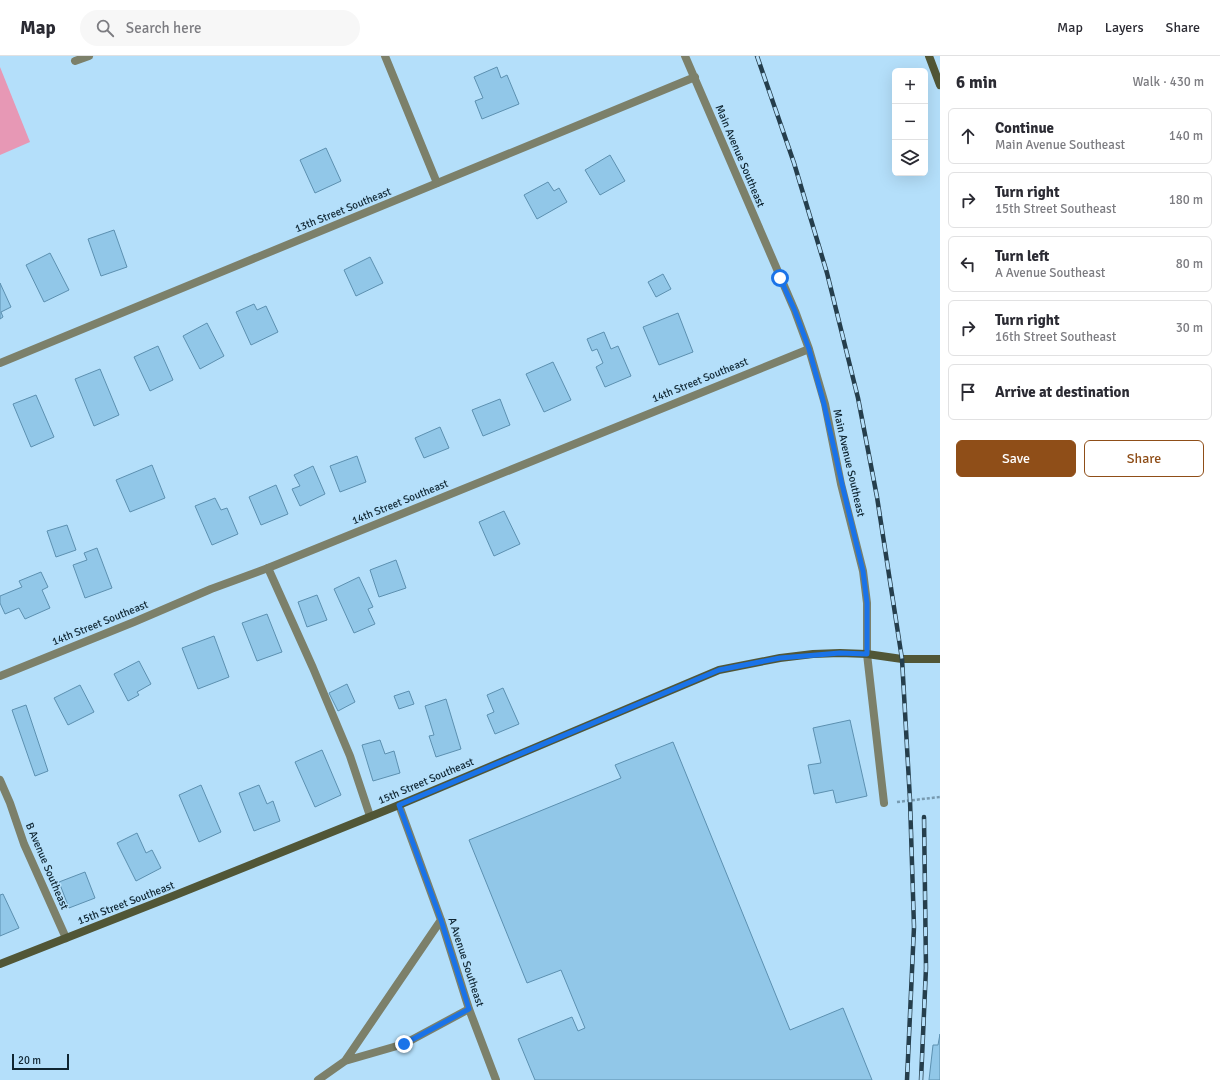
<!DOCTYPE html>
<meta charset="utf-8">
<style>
:root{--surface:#fff;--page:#f7f7f7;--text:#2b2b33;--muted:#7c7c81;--line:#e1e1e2;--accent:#8f4e18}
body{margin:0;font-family:Signika,sans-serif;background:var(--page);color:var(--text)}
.controls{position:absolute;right:12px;top:12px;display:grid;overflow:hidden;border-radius:6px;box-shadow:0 4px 16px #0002}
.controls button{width:36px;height:36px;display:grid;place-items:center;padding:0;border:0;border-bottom:1px solid var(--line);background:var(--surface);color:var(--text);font:20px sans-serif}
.scale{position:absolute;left:12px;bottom:10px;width:57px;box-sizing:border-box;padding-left:4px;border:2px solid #0f2531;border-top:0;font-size:11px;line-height:14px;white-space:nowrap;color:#0f2531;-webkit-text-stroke:3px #b4dffa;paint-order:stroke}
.stop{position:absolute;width:12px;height:12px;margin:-9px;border:3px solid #1a73e8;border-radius:50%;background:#fff}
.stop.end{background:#1a73e8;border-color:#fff;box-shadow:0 1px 4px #0008}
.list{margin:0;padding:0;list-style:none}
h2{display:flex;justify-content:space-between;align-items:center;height:52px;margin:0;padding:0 16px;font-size:17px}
h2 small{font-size:13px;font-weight:400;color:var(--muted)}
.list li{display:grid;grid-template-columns:26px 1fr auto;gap:12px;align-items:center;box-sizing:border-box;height:56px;margin:0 8px 8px;padding:0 8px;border:1px solid var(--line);border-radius:6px}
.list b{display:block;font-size:15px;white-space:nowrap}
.list p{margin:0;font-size:13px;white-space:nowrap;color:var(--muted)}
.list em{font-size:13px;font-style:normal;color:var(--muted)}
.actions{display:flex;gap:8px;padding:12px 16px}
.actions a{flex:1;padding:9px 0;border:1px solid var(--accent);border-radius:6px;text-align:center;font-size:14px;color:var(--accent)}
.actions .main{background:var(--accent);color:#fff}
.icon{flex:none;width:22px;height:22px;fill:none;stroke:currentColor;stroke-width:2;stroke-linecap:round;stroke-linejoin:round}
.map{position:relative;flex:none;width:940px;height:1024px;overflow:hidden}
header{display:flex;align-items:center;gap:24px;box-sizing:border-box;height:56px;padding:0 20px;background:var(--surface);border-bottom:1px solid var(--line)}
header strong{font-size:19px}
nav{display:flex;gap:22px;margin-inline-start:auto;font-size:14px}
.search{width:280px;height:36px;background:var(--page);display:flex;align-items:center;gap:10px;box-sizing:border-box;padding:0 14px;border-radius:22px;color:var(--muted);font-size:15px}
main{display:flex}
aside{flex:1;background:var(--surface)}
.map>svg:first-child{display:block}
.green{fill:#e798b5}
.building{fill:#91c7e8;stroke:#5c90b0}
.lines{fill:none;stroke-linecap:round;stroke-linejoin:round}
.path{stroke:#779ab0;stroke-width:2.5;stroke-dasharray:3 2;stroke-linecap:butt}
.lane{stroke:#7c806a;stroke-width:8}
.street{stroke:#7c806a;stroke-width:8}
.secondary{stroke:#515636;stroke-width:8}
.rail-casing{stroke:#253e4c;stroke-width:4.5}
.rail{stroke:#b4dffa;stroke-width:3;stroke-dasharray:9;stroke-linecap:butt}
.route{stroke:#1a73e8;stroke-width:5}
.labels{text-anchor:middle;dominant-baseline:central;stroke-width:3;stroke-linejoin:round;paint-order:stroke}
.street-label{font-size:11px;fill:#0f2531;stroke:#b4dffa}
</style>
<header>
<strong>Map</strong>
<div class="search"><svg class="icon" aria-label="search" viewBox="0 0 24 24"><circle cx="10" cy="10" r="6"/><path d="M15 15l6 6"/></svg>Search here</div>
<nav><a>Map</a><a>Layers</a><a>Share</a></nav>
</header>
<main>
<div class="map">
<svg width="940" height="1024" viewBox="0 0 940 1024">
<rect width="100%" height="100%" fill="#b4dffa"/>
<path class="green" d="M 0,11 L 30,86 L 0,99 Z"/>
<path class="building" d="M 497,11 L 501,22 L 507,19 L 519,48 L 482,63 L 475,45 L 483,42 L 474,21 Z
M 326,92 L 341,125 L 315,137 L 300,104 Z
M 610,99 L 625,125 L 600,139 L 585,114 Z
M 548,126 L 554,135 L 559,132 L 567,146 L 537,163 L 524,139 Z
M 114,174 L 127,211 L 101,220 L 88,183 Z
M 50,197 L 69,234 L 44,246 L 26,209 Z
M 370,201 L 383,227 L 356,240 L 344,214 Z
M 663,218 L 671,233 L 656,241 L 648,226 Z
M 0,227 L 11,251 L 1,256 L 3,261 L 0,263 Z
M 254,248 L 257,254 L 266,250 L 278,276 L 251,289 L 236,256 Z
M 678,257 L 693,296 L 659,309 L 643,271 Z
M 207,267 L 224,300 L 200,313 L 183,280 Z
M 604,276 L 611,293 L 618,290 L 631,320 L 605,331 L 596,311 L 603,307 L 597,293 L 592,295 L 587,283 Z
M 158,290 L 173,324 L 150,335 L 134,301 Z
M 553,306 L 571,344 L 544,356 L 526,318 Z
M 100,313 L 119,359 L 94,370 L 75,323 Z
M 36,339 L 54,381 L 31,391 L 13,348 Z
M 500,343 L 510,369 L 483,380 L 472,354 Z
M 440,371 L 449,392 L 424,402 L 415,382 Z
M 357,400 L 366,426 L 340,436 L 330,410 Z
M 152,409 L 165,442 L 130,456 L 116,424 Z
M 313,410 L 325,438 L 300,450 L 292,433 L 300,430 L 294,419 Z
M 276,429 L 288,458 L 261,469 L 249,441 Z
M 215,442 L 221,454 L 227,452 L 238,478 L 212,489 L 195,450 Z
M 504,455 L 520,488 L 494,500 L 479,466 Z
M 67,469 L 76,494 L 56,501 L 47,475 Z
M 97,492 L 112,532 L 85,542 L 73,509 L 87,504 L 84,497 Z
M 396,504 L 406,532 L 379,541 L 370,514 Z
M 41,516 L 48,531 L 42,534 L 50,552 L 25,563 L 19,552 L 5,558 L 0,547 L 0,540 L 22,531 L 19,525 Z
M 359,521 L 373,551 L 368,553 L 375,568 L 354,577 L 334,533 Z
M 317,539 L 327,564 L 307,571 L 298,546 Z
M 267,558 L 282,596 L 257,605 L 242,567 Z
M 214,580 L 229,621 L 198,633 L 182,592 Z
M 139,605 L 151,628 L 137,636 L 139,639 L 128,645 L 114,618 Z
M 347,628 L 355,646 L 338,655 L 329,637 Z
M 80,629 L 94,656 L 68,669 L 54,642 Z
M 503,632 L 519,668 L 495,678 L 487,659 L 494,656 L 487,639 Z
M 409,635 L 414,648 L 399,653 L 394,640 Z
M 446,643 L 461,693 L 436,701 L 429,680 L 434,679 L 425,650 Z
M 26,649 L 48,715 L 35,720 L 12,654 Z
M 850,664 L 867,740 L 836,747 L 833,734 L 814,738 L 808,709 L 821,707 L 813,672 Z
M 380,684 L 385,698 L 394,695 L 400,717 L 373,725 L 362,689 Z
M 673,686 L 790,974 L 843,952 L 872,1024 L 535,1024 L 518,983 L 572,961 L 578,975 L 585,972 L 561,914 L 527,927 L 469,784 L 621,722 L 615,709 Z
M 322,694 L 341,739 L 315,751 L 295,706 Z
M 201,729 L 221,776 L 199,786 L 179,739 Z
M 259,729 L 267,748 L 273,745 L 280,765 L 254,775 L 239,737 Z
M 137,777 L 146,797 L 152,794 L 161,812 L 136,825 L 117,787 Z
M 85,816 L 95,842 L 69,852 L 59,826 Z
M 3,838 L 19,872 L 0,880 L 0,839 Z
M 940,978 L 940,1024 L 929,1024 L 933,989 L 938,989 Z"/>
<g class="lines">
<path class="path" d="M 897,746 L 940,741"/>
<path class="lane" d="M 385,0 L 437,127
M 75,5 L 89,0
M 268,512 L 313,612 L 350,700 L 370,760"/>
<path class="street" d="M 685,0 L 795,255 L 809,293 L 825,348 L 841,428 L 863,515 L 867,547 L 867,598 L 884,747
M 0,307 L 695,21
M 0,620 L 134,566 L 211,533 L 268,512 L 809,293
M 0,724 L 10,747 L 24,788 L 66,882
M 399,749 L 441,864 L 469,953 L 496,1024
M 345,1005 L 441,864
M 318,1024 L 345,1005 L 404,988 L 469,953"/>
<path class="secondary" d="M 929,0 L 940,29
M 0,908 L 173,840 L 399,749 L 719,614 L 780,602 L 813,598 L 840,597 L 867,598 L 902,603 L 940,603"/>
<defs>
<path id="rail" d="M 757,0 L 794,107 L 827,217 L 858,342 L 877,441 L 902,603 L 910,744 L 914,871 L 907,1024
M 921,1024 L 926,912 L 924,761"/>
</defs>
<use href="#rail" class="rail-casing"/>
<use href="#rail" class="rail"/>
</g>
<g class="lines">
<path class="route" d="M 404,988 L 469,953 L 441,864 L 399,749 L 719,614 L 780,602 L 840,597 L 867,598 L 867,547 L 863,515 L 842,428 L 824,348 L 809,293 L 795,255 L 780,222"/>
</g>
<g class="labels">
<g class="street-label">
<text transform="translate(740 100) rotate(67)">Main Avenue Southeast</text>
<text transform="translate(343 154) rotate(-22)">13th Street Southeast</text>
<text transform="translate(700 324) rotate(-22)">14th Street Southeast</text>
<text transform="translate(849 407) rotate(77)">Main Avenue Southeast</text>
<text transform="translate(400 446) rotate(-22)">14th Street Southeast</text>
<text transform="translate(100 567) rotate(-22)">14th Street Southeast</text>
<text transform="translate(426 725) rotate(-23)">15th Street Southeast</text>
<text transform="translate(47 810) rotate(67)">B Avenue Southeast</text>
<text transform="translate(126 847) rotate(-21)">15th Street Southeast</text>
<text transform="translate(466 906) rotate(72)">A Avenue Southeast</text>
</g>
</g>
</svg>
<div class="controls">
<button>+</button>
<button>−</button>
<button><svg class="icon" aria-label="layers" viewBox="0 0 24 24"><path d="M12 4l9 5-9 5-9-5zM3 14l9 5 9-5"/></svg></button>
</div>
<div class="scale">20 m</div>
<div class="stop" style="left:780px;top:222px"></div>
<div class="stop end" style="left:404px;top:988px"></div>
</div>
<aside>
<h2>6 min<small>Walk · 430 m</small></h2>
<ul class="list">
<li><svg class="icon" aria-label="ahead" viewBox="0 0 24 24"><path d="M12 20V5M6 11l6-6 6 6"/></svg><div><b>Continue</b><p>Main Avenue Southeast</p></div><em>140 m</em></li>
<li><svg class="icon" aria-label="right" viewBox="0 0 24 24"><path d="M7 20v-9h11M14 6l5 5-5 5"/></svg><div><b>Turn right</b><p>15th Street Southeast</p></div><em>180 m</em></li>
<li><svg class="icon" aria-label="left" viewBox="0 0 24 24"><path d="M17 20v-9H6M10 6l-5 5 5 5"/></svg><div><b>Turn left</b><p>A Avenue Southeast</p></div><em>80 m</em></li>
<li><svg class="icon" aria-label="right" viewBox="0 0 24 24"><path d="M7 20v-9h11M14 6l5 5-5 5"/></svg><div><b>Turn right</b><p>16th Street Southeast</p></div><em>30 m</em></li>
<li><svg class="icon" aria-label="arrive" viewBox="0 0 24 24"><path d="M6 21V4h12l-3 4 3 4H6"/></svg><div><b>Arrive at destination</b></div></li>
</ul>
<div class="actions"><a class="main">Save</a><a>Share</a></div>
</aside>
</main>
